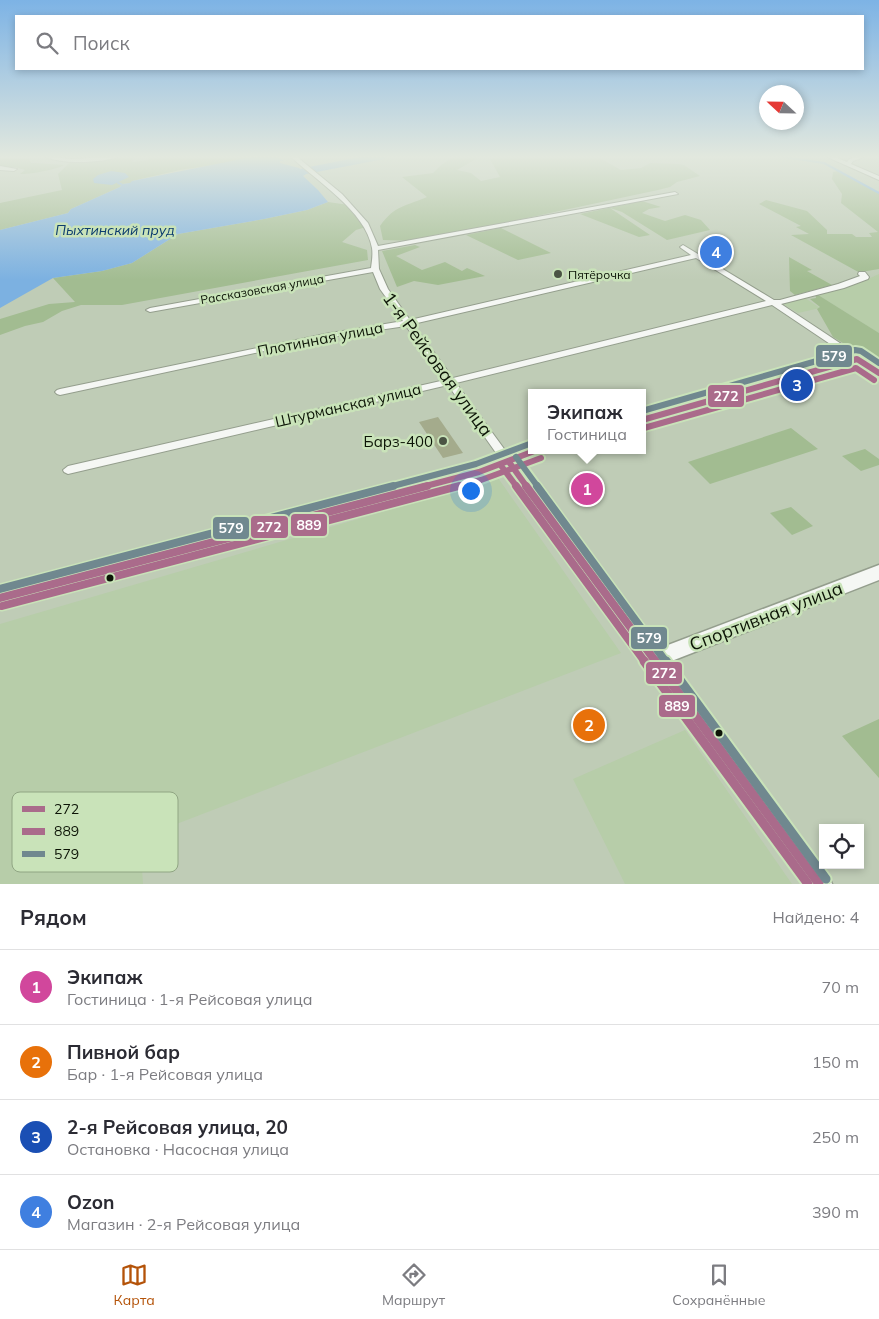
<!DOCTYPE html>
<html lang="ru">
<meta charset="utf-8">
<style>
:root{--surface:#fff;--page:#f2f2f3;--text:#2b2b33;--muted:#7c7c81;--line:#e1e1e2;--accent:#b45309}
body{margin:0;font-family:Mulish,sans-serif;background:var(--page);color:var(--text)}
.controls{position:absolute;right:15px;bottom:15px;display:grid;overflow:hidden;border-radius:0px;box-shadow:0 2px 8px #0003}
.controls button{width:45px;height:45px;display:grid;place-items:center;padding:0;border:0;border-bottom:1px solid var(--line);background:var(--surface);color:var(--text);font:25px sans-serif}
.compass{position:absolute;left:759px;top:85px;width:45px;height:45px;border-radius:50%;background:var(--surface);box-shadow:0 2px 8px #0003;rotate:292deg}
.you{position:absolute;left:470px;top:490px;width:18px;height:18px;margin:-12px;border:4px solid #fff;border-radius:50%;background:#1a73e8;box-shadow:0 0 0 8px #1a73e833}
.badge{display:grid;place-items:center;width:32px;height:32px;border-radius:50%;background:var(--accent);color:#fff;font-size:16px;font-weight:700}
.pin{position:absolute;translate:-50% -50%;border:2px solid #fff;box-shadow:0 1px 5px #0006}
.popup{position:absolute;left:528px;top:389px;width:118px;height:65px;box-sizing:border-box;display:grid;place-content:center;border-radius:0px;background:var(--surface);filter:drop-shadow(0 1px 4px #0005);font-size:16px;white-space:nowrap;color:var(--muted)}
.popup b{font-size:19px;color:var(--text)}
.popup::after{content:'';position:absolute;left:50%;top:100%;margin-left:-10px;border:10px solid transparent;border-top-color:var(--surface)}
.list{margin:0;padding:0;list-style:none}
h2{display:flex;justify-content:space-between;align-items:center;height:65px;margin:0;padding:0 20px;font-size:21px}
h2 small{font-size:16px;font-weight:400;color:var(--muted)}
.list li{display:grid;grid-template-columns:32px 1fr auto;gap:15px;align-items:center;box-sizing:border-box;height:75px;padding:0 20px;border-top:1px solid var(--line)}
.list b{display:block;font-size:19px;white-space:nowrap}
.list p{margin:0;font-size:16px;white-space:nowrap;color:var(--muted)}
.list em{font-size:16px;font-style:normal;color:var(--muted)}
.icon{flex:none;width:28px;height:28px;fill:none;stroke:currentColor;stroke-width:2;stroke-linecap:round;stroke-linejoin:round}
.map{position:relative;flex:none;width:879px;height:884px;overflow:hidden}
.search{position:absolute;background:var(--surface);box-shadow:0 2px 8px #0003;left:15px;right:15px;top:15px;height:55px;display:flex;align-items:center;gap:12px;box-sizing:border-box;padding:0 18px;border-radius:0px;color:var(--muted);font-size:19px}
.sheet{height:365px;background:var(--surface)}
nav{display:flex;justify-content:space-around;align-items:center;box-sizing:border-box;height:70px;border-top:1px solid var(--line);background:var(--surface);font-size:14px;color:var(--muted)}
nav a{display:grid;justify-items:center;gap:2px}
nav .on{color:var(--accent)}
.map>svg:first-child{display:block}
.built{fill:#b7cda9}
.green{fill:#a2bc91}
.water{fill:#7cb1e1}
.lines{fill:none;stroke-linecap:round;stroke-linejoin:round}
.stream{stroke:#7cb1e1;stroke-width:2}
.river{fill:#7cb1e1;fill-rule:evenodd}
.building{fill:#a4ab8c}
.street-casing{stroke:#949e8d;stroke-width:2}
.secondary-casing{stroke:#949e8d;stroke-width:3}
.street{fill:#f5f7f4;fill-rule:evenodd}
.secondary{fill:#f5f7f4;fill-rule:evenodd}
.bus-1-far2-casing{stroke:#c9e3b9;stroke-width:10}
.bus-1-far1-casing{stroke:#c9e3b9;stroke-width:11}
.bus-1-casing{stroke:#c9e3b9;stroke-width:13}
.bus-2-far2-casing{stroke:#c9e3b9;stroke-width:10}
.bus-2-far1-casing{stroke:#c9e3b9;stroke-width:11}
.bus-2-casing{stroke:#c9e3b9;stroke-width:13}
.bus-3-far2-casing{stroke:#c9e3b9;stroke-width:10}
.bus-3-far1-casing{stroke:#c9e3b9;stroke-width:11}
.bus-3-casing{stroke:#c9e3b9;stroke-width:13}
.bus-1-far2{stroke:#aa6b8b;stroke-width:6}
.bus-1-far1{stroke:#aa6b8b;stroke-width:8}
.bus-1{stroke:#aa6b8b;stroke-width:9}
.bus-2-far2{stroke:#aa6b8b;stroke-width:6}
.bus-2-far1{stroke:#aa6b8b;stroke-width:8}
.bus-2{stroke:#aa6b8b;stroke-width:9}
.bus-3-far2{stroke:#70888f;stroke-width:6}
.bus-3-far1{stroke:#70888f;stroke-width:8}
.bus-3{stroke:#70888f;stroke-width:9}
.poi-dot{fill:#4b5444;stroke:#c9e3b9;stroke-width:2}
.bus-dot{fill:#0c1406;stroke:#c9e3b9;stroke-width:2}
.labels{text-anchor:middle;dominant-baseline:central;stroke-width:5;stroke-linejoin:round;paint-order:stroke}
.far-poi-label{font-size:12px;fill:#0c1406;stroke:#c9e3b9;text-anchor:start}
.far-street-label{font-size:12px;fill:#0c1406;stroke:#c9e3b9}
.far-water-label{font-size:14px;font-style:italic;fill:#0c3c6e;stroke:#c9e3b9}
.street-label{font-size:15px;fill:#0c1406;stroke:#c9e3b9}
.poi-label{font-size:15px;fill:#0c1406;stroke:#c9e3b9;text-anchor:end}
.near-street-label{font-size:18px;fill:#0c1406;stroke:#c9e3b9}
.key{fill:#c9e3b9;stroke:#90a583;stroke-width:1}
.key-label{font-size:14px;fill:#0c1406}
.line-badge{stroke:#c9e3b9;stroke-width:2}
.badge-label{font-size:14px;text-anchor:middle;font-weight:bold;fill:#fff}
</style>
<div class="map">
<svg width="879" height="884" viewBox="0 0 879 884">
<rect width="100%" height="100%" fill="#bfccb6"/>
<path class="built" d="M 879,274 L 879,333 L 815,293 L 859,283 Z
M 802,296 L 820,308 L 798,313 L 780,302 Z
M 498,478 L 621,653 L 140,838 L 143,884 L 0,884 L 0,624 Z
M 685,730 L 792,884 L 625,884 L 573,779 Z"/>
<path class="green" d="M 131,156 L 134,156 L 132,162 L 148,160 L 150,156 L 253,156 L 245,158 L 246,160 L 180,170 L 132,181 L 132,183 L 122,184 L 120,187 L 71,209 L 68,213 L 0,230 L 0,203 L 62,190 L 58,174 L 72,160 Z
M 455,156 L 481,156 L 457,170 L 471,173 L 481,181 L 500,177 L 490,159 L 501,156 L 596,156 L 621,170 L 641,168 L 650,163 L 677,164 L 684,165 L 700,176 L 677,182 L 670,187 L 658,190 L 418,241 L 383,240 L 380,226 C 395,205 404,207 427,197 L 402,177 L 433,173 L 441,165 Z
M 0,158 L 29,159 L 31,163 L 35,163 L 64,165 C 59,169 27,175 20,174 L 25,170 L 15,167 L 0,167 Z
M 838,171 L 879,193 L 879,269 L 861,272 L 862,274 L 791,235 L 809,234 L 796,227 L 801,226 L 759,204 L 766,200 L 807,211 L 827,230 L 827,234 L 852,234 L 856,237 L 872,237 L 869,233 L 878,232 L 841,203 L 842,194 L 832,179 L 833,172 Z
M 642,201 L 661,207 L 649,209 L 642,213 L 665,221 L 685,215 L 701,220 L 710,230 L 667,240 L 622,212 L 610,208 L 650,235 L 639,237 L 580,214 Z
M 328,202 L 349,205 L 366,227 L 356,230 L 342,242 L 367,250 L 368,260 L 122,305 L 81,305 L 62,311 L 43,322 L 25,326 L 0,335 L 0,319 L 49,304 L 75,302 L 53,278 L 102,271 L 132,263 L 178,234 L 264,219 L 307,210 Z
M 501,228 L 551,253 L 518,260 L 466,235 Z
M 415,245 L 420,247 L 396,256 L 422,270 L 445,262 L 462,271 L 467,268 L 485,276 L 438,285 L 414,281 L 397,287 L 382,251 Z
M 789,257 L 812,270 L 807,271 L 832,285 L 795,295 L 790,291 Z
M 815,293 L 879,333 L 879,365 L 833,337 L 817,309 L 820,307 L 810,299 L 816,298 Z
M 791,428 L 818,449 L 710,484 L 688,462 Z
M 865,449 L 879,459 L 879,465 L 861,471 L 842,456 Z
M 791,507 L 813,526 L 792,535 L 770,513 Z
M 879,719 L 879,778 L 842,736 Z"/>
<path class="water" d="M 256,156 L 277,157 L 284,161 L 280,161 L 280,163 L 299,168 L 306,174 L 303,176 L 318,190 L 328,202 L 307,210 L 264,219 L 178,234 L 132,263 L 102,271 L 53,278 L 0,308 L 0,230 L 68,213 L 71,209 L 120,187 L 122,184 L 130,183 L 132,181 Z
M 111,171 L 125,173 L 129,177 L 112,185 L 94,183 L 93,179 L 98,175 Z"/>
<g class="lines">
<path class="stream" d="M 777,156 L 824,163 L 879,193
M 118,183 L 121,184"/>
<path class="river" d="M 365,156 L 389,156 L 384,159 L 306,174 L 278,182 L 272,179 L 274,177 L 304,168 Z"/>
</g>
<path class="building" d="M 438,417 L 463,453 L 443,458 L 419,422 Z"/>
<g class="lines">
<defs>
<path id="street" d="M 44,156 L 72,159 L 121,156 C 103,163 61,165 44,156 Z
M 290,156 L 296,156 L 342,194 L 368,223 L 378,246 L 675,192 L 678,194 L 378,250 L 379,269 L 388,289 L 410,320 L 691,255 L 681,248 L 680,247 L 683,245 L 774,300 L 780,300 L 838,284 L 860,276 L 858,274 L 859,272 L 865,272 L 869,277 L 868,279 L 844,288 L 781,304 L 879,369 L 879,376 L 857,362 L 642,423 L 642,417 L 851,358 L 772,305 L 456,383 L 510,457 L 532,449 L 532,450 L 543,450 L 542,452 L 514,463 L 578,550 L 659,655 L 661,659 L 659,663 L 654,665 L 649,663 L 570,556 L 506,466 L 479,476 L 0,603 L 0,593 L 476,469 L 501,460 L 448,385 L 68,474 L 64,472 L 63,470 L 68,466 L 445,380 L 406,326 L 325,338 L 60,395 L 57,394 L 55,392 L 57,390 L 60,389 L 325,334 L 403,321 L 380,289 L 373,272 L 150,312 L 146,310 L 150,308 L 371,268 C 372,261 373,254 372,248 C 366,211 315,180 290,156 ZM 696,258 L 766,301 L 453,378 L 413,324 Z
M 825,156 L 833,156 L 847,162 L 849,159 L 858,156 L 867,156 L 853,161 L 851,164 L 879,176 L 879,180 Z
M 0,166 L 17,169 L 14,171 L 0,170 Z"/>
<path id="secondary" d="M 879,565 L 879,580 L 669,662 L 828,875 L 832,884 L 803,884 L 644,659 L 647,653 Z"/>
</defs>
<use href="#street" class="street-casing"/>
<use href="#secondary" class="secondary-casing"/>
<use href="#street" class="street"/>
<use href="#secondary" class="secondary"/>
<defs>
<path id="bus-1-far2" d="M 642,420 L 857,359 L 879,373
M 509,462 L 527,487
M 422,487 L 479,472 L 537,450"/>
<path id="bus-1-far1" d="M 526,486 L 656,662
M 0,598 L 427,486"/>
<path id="bus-1" d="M 655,661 L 819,884"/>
<path id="bus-2-far2" d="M 644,428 L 856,368 L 874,380
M 502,467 L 517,487
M 455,487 L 481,480 L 541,458"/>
<path id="bus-2-far1" d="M 516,486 L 645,662
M 2,606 L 459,486"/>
<path id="bus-2" d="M 644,661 L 808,884"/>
<path id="bus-3-far2" d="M 642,411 L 855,350 L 861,351 L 879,363
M 516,457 L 538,487
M 389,487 L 476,464 L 532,443"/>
<path id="bus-3-far1" d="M 537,486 L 666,662
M 0,589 L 393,486"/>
<path id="bus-3" d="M 666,661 L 826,879"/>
</defs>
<use href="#bus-1-far2" class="bus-1-far2-casing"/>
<use href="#bus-1-far1" class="bus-1-far1-casing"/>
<use href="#bus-1" class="bus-1-casing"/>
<use href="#bus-2-far2" class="bus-2-far2-casing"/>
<use href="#bus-2-far1" class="bus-2-far1-casing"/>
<use href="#bus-2" class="bus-2-casing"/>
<use href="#bus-3-far2" class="bus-3-far2-casing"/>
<use href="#bus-3-far1" class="bus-3-far1-casing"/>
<use href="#bus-3" class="bus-3-casing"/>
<use href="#bus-1-far2" class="bus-1-far2"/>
<use href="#bus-1-far1" class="bus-1-far1"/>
<use href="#bus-1" class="bus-1"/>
<use href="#bus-2-far2" class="bus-2-far2"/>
<use href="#bus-2-far1" class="bus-2-far1"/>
<use href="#bus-2" class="bus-2"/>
<use href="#bus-3-far2" class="bus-3-far2"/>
<use href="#bus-3-far1" class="bus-3-far1"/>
<use href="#bus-3" class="bus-3"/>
</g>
<linearGradient id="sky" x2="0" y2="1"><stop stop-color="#7db3e5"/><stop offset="0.56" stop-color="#e2e8de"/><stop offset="1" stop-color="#e2e8de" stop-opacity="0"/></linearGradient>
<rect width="879" height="280" fill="url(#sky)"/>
<g class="poi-dot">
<circle cx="558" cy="274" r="5"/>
<circle cx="443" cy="441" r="5"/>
</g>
<g class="bus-dot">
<circle cx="110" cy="578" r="4.5"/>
<circle cx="719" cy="733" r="4.5"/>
</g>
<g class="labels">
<g class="far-poi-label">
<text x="568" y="274">Пятёрочка</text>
</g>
<g class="far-street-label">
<text transform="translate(262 289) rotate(-10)">Рассказовская улица</text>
</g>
<g class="far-water-label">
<text x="115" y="230">Пыхтинский пруд</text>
</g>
<g class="street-label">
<text transform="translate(320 339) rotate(-11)">Плотинная улица</text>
<text transform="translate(348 405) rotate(-13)">Штурманская улица</text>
</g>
<g class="poi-label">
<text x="433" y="441">Барз-400</text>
</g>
<g class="near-street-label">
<text transform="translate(438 364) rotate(54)">1-я Рейсовая улица</text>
<text transform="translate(766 616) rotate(-21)">Спортивная улица</text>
</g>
</g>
<rect x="12" y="792" width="166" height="80" rx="8" class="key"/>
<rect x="22" y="806" width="23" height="6" fill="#aa6b8b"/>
<rect x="22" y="828" width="23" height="7" fill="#aa6b8b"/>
<rect x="22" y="851" width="23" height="6" fill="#70888f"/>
<g class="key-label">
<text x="54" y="814">272</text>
<text x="54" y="836">889</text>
<text x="54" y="859">579</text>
</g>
<g class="line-badge">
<rect x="815" y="344" width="38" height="24" rx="5" fill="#70888f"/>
<rect x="707" y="384" width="38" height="24" rx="5" fill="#aa6b8b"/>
<rect x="290" y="513" width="38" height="24" rx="5" fill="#aa6b8b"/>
<rect x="250" y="515" width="39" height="24" rx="5" fill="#aa6b8b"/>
<rect x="212" y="516" width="38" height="24" rx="5" fill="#70888f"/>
<rect x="630" y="626" width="38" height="24" rx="5" fill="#70888f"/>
<rect x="645" y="661" width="38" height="24" rx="5" fill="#aa6b8b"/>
<rect x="658" y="694" width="38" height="24" rx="5" fill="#aa6b8b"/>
</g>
<g class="badge-label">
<text x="834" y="361">579</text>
<text x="726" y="401">272</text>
<text x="309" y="530">889</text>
<text x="269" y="532">272</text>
<text x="231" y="533">579</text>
<text x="649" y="643">579</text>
<text x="664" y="678">272</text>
<text x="677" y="711">889</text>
</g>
</svg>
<div class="controls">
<button><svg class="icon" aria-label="locate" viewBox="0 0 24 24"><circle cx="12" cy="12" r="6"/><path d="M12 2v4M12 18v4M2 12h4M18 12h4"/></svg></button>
</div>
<svg class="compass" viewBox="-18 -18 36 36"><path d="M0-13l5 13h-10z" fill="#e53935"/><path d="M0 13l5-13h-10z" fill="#7c7c81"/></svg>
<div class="you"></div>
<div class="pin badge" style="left:587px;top:489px;background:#d1479c">1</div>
<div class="popup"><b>Экипаж</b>Гостиница</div>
<div class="pin badge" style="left:589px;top:725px;background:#e8710a">2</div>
<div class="pin badge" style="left:797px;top:385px;background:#1a4fb4">3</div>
<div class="pin badge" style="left:716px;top:252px;background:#3f7fe0">4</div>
<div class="search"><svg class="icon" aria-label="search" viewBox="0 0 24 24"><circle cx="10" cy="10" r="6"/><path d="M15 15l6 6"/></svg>Поиск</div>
</div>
<section class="sheet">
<h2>Рядом<small>Найдено: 4</small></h2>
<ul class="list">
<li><span class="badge" style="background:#d1479c">1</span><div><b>Экипаж</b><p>Гостиница · 1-я Рейсовая улица</p></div><em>70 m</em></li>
<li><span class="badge" style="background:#e8710a">2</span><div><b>Пивной бар</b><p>Бар · 1-я Рейсовая улица</p></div><em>150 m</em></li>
<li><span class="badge" style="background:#1a4fb4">3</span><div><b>2-я Рейсовая улица, 20</b><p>Остановка · Насосная улица</p></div><em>250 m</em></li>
<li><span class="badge" style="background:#3f7fe0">4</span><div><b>Ozon</b><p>Магазин · 2-я Рейсовая улица</p></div><em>390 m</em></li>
</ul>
</section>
<nav>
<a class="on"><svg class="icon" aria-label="map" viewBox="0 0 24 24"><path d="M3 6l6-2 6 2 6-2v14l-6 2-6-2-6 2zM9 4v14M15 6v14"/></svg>Карта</a>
<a><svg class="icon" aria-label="directions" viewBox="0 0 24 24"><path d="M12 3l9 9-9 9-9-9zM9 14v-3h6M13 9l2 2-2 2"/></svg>Маршрут</a>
<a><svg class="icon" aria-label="saved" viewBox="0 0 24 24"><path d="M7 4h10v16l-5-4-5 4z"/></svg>Сохранённые</a>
</nav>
